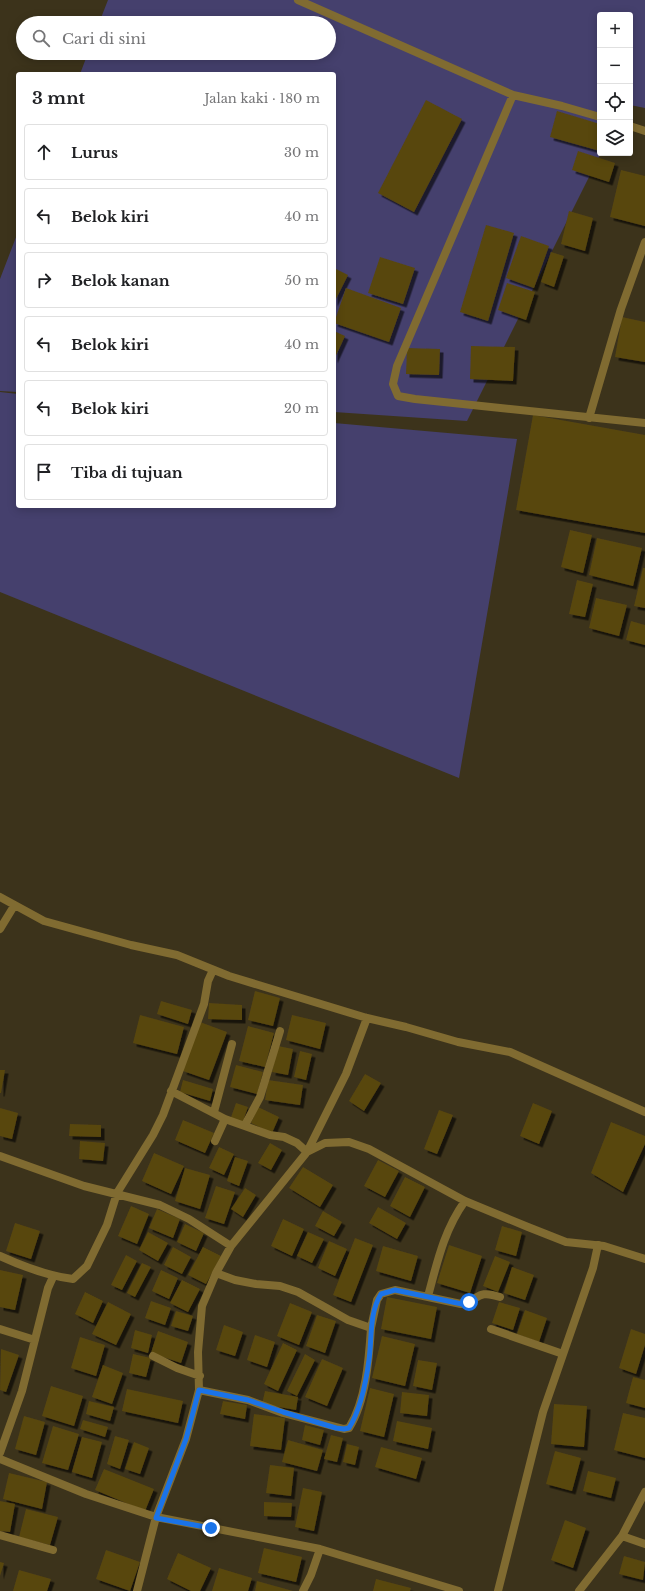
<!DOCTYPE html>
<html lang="id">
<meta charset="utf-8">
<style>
:root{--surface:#fff;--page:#f6f6f6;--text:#202124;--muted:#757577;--line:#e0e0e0}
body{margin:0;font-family:"Libre Baskerville",serif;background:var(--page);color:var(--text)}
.controls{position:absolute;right:12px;top:12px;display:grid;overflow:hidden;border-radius:4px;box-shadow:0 2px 10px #0003}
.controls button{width:36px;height:36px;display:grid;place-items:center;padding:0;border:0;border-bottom:1px solid var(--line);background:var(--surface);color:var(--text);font:20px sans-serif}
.stop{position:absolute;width:12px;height:12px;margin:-9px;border:3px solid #1a73e8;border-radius:50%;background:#fff}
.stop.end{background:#1a73e8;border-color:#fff;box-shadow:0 1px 4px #0008}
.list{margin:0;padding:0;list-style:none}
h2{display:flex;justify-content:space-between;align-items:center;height:52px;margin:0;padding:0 16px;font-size:17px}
h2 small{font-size:13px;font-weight:400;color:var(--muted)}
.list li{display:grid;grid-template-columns:26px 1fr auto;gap:12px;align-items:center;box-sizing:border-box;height:56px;margin:0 8px 8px;padding:0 8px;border:1px solid var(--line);border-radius:4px}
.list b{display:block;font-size:15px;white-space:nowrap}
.list em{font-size:13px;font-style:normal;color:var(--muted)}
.icon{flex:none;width:22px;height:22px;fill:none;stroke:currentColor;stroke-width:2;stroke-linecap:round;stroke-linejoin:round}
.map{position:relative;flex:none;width:645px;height:1591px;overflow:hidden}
.search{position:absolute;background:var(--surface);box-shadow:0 2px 10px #0003;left:16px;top:16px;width:320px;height:44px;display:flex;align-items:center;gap:10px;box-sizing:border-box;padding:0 14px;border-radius:22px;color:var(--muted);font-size:15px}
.panel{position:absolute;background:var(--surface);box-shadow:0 2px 10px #0003;left:16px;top:72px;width:320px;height:436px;border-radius:4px}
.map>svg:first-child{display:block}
.green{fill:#45406d}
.building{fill:#584611;filter:url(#shadow)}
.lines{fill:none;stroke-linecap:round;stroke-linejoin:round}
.service{stroke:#806b31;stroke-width:8}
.minor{stroke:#806b31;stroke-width:8}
.route{stroke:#1a73e8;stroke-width:5}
</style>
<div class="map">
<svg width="645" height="1591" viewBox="0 0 645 1591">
<defs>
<filter id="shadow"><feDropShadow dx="3.5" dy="3.5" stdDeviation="0" flood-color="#0009"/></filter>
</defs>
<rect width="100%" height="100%" fill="#3c331b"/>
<path class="green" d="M 108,0 L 645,0 L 645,108 L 630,105 L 630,15 L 600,15 L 601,153 L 467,421 L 334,412 L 334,74 L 80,74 L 88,53 L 329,53 L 329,23 L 99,23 Z
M 18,232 L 18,392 L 0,391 L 0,279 Z
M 0,392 L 18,394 L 18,506 L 334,506 L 334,423 L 517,439 L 459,778 L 0,592 Z"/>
<path class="building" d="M 426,100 L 462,119 L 414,212 L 378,193 Z
M 557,111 L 600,124 L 600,151 L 550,137 Z
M 578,151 L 615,163 L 609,182 L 572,170 Z
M 621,170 L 645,176 L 645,226 L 610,217 Z
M 569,211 L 593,218 L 585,251 L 561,244 Z
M 486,225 L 514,233 L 488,321 L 460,312 Z
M 521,236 L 549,246 L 534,288 L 506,278 Z
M 551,252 L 564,256 L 554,287 L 541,282 Z
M 380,257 L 415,268 L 403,304 L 368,293 Z
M 334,268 L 348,275 L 334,303 Z
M 507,283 L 535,292 L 526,320 L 498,310 Z
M 346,288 L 401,308 L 389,342 L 334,323 Z
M 622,317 L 645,322 L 645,362 L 615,357 Z
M 334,331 L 345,336 L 334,360 Z
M 471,346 L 515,347 L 513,381 L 470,379 Z
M 407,348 L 440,349 L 439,375 L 406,374 Z
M 533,415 L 645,435 L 645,533 L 516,510 Z
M 570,530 L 592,535 L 583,573 L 561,567 Z
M 597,538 L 642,548 L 633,586 L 589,575 Z
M 643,568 L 645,568 L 645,608 L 634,606 Z
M 577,580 L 593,584 L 585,617 L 569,614 Z
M 596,598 L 627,605 L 619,636 L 589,628 Z
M 631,621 L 645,625 L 645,645 L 626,640 Z
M 255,991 L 280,998 L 273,1026 L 248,1020 Z
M 161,1001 L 192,1010 L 188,1024 L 157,1014 Z
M 209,1003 L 242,1005 L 242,1020 L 208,1019 Z
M 140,1015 L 184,1027 L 177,1054 L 133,1043 Z
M 292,1015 L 326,1023 L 320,1049 L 286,1040 Z
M 200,1022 L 227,1032 L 209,1080 L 183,1071 Z
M 248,1026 L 274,1033 L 265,1067 L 239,1061 Z
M 278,1046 L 293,1049 L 288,1075 L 272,1072 Z
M 300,1051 L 312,1054 L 306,1080 L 294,1077 Z
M 236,1065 L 263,1072 L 257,1094 L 230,1087 Z
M 0,1070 L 5,1070 L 1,1093 L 0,1093 Z
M 365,1074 L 381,1083 L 364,1111 L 349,1101 Z
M 183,1080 L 213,1089 L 210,1101 L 180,1092 Z
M 268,1080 L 303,1085 L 300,1105 L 265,1100 Z
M 236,1103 L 248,1107 L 242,1124 L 230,1120 Z
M 533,1103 L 552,1111 L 539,1144 L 520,1136 Z
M 258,1107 L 279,1117 L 272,1133 L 251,1123 Z
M 0,1108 L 18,1113 L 12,1139 L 0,1136 Z
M 439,1110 L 453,1115 L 437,1154 L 424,1149 Z
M 183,1120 L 214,1133 L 205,1153 L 175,1140 Z
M 611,1122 L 645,1136 L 645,1144 L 623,1192 L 591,1173 Z
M 70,1124 L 101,1125 L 101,1137 L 69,1136 Z
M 80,1141 L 105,1143 L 103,1161 L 79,1159 Z
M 270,1143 L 282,1150 L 271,1170 L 258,1163 Z
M 219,1147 L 234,1154 L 224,1175 L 209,1168 Z
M 154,1153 L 184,1166 L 171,1194 L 142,1181 Z
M 235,1157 L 248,1161 L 239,1186 L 227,1181 Z
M 378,1160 L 399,1171 L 385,1197 L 364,1186 Z
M 303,1167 L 333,1185 L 320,1207 L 289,1188 Z
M 185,1168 L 210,1175 L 200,1209 L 175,1201 Z
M 405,1177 L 425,1187 L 410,1217 L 390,1206 Z
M 216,1186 L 235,1192 L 224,1224 L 205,1218 Z
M 245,1188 L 256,1195 L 243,1217 L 231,1209 Z
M 131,1206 L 149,1214 L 137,1244 L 118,1236 Z
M 378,1207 L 406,1223 L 397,1239 L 369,1223 Z
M 157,1209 L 180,1219 L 173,1238 L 149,1228 Z
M 323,1211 L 342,1222 L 334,1236 L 315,1226 Z
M 283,1219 L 304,1229 L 292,1256 L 271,1246 Z
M 15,1223 L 40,1231 L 31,1259 L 6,1251 Z
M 185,1224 L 204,1233 L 196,1251 L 177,1242 Z
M 502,1226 L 522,1232 L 516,1256 L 495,1250 Z
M 148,1232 L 168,1243 L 158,1261 L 139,1250 Z
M 308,1232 L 324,1239 L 312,1263 L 297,1256 Z
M 355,1238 L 373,1245 L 351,1302 L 333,1295 Z
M 329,1241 L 347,1249 L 335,1276 L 318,1268 Z
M 449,1245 L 482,1256 L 470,1293 L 437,1283 Z
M 383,1246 L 418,1256 L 411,1281 L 376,1271 Z
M 173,1247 L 191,1257 L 182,1274 L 164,1265 Z
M 203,1247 L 221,1256 L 206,1284 L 188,1275 Z
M 126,1255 L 137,1261 L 122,1290 L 111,1285 Z
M 495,1256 L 510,1262 L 498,1292 L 483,1286 Z
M 142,1263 L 151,1267 L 135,1297 L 127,1293 Z
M 512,1267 L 534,1275 L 525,1300 L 504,1293 Z
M 0,1270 L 23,1275 L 15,1310 L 0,1307 Z
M 161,1270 L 178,1278 L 169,1299 L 152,1291 Z
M 182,1280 L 200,1289 L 188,1312 L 170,1303 Z
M 85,1292 L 103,1301 L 93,1323 L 75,1314 Z
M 387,1297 L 437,1307 L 431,1339 L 381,1329 Z
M 151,1301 L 171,1308 L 165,1325 L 145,1318 Z
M 108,1302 L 131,1314 L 116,1345 L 92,1334 Z
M 499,1302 L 520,1308 L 513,1330 L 492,1323 Z
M 290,1303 L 312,1312 L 299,1345 L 277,1336 Z
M 525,1310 L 547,1318 L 539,1342 L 517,1334 Z
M 176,1311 L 193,1316 L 188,1331 L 171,1326 Z
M 317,1315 L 336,1321 L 325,1353 L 306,1346 Z
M 224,1325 L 243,1332 L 235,1356 L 216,1350 Z
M 631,1329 L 645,1334 L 645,1345 L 636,1374 L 619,1368 Z
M 135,1330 L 152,1335 L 148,1353 L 131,1348 Z
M 158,1331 L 188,1342 L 181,1363 L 151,1353 Z
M 255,1335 L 275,1342 L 267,1367 L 247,1360 Z
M 382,1336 L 415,1344 L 405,1386 L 372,1378 Z
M 80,1337 L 105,1345 L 96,1376 L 71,1368 Z
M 283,1343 L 297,1350 L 278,1391 L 264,1384 Z
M 1,1349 L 19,1355 L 6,1392 L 0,1390 Z
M 133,1354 L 151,1358 L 146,1377 L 129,1373 Z
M 305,1354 L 315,1360 L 297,1396 L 287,1391 Z
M 322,1359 L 343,1368 L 327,1406 L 305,1397 Z
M 418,1360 L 437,1363 L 432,1390 L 413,1386 Z
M 103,1365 L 123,1373 L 112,1404 L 92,1397 Z
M 633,1377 L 645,1380 L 645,1408 L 626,1403 Z
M 51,1386 L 83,1396 L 74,1426 L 42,1416 Z
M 370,1388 L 394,1394 L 384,1437 L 360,1431 Z
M 127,1389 L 183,1401 L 178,1423 L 122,1411 Z
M 265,1391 L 298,1397 L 296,1410 L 262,1404 Z
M 402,1392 L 429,1395 L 427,1416 L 400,1413 Z
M 89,1401 L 114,1407 L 110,1421 L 86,1414 Z
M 223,1401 L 247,1405 L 245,1419 L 220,1414 Z
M 554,1404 L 587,1406 L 584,1447 L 551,1444 Z
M 623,1413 L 645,1418 L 645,1458 L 614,1450 Z
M 254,1414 L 285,1418 L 281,1450 L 250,1446 Z
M 24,1416 L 45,1422 L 36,1455 L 15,1449 Z
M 83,1420 L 108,1427 L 105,1437 L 80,1429 Z
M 397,1421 L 432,1428 L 428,1449 L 393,1441 Z
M 305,1425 L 324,1430 L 320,1445 L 302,1440 Z
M 53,1426 L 79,1434 L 68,1470 L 42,1463 Z
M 331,1435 L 343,1438 L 337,1462 L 324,1459 Z
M 115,1436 L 129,1440 L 120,1469 L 107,1464 Z
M 82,1437 L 102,1442 L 92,1478 L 72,1472 Z
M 288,1440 L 323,1450 L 317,1471 L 282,1462 Z
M 134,1442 L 149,1448 L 140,1474 L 125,1469 Z
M 347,1444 L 359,1447 L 355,1465 L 343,1462 Z
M 381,1447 L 422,1458 L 416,1479 L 375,1467 Z
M 555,1451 L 581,1458 L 572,1491 L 546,1484 Z
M 270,1465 L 294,1468 L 291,1496 L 266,1493 Z
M 104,1469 L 154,1489 L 145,1511 L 95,1490 Z
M 588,1471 L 616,1478 L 611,1498 L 583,1491 Z
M 9,1473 L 47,1482 L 42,1509 L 3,1499 Z
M 303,1488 L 322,1492 L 314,1531 L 295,1527 Z
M 0,1501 L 15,1504 L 10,1532 L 0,1531 Z
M 264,1502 L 292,1503 L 291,1517 L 264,1516 Z
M 26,1509 L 58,1517 L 50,1545 L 19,1537 Z
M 565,1520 L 586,1528 L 573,1568 L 551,1560 Z
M 264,1548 L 302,1557 L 296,1582 L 258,1573 Z
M 106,1550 L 140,1562 L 130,1591 L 96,1579 Z
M 178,1553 L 211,1568 L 200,1591 L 191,1591 L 167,1579 Z
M 624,1556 L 645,1562 L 643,1580 L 619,1574 Z
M 0,1562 L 4,1563 L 0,1576 Z
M 219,1568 L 252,1578 L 248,1591 L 212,1591 Z
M 19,1570 L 51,1579 L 47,1591 L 13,1591 Z
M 376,1579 L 411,1588 L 410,1591 L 373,1591 Z
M 257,1581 L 293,1591 L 255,1591 Z"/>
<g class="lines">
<path class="service" d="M 491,1329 L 563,1354
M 498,1591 L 543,1412 L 593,1268 L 598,1245"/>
<path class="minor" d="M 298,0 L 513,95 L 562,106 L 600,117
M 513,95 L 397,366 L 393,384 L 398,396 L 415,399 L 645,423
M 630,126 L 645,131
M 589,418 L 621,309 L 645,242
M 0,897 L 44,921 L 131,945 L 177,955 L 229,976 L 367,1018 L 406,1027 L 458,1042 L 510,1052 L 645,1112
M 0,929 L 14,906
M 367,1018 L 346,1074 L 307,1152 L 231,1246 L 216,1273 L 202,1306 L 198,1352 L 199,1390 L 186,1439 L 156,1517 L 320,1549 L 459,1591
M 171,1091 L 225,1119 L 270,1135 L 284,1137 L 297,1143 L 307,1152 L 325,1143 L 349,1142 L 369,1149 L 465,1201 L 528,1227 L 566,1242 L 604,1246 L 645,1259
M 214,1112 L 232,1044
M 245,1125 L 260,1097 L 280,1031
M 215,1141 L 225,1119
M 0,1156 L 84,1186 L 160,1205 L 189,1219 L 231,1246
M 0,1256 C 24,1267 47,1276 73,1279 L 87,1266 L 107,1225 L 117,1193 L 153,1135 L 163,1115 L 204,1004 L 208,981 L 213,970
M 428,1296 C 437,1263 444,1230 465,1201
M 371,1328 L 377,1300 L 381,1294 L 395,1290 L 461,1304 C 480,1300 476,1289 500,1297
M 0,1329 L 35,1340
M 153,1356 L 177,1368 L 200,1376
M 199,1390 L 248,1400 L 283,1413 L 344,1429 L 349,1428 C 366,1401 369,1359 371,1328 L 348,1320 L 298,1292 L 280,1286 L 256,1284 L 235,1280 L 216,1273
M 0,1453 L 22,1391 L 48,1288 L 53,1277
M 0,1459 L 86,1494 L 156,1517 L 137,1591
M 0,1535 L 53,1550
M 622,1536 L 645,1544
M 303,1591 L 311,1575 L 320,1549
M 579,1591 L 622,1536 L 645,1492"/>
</g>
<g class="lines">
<path class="route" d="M 211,1528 L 156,1518 L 186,1439 L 199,1390 L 248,1400 L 283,1412 L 336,1428 L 344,1429 L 349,1428 C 361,1409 366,1382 369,1360 C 372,1339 369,1313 381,1294 L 395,1290 L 462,1304 L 469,1302"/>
</g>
</svg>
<div class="controls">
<button>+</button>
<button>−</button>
<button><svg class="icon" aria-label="locate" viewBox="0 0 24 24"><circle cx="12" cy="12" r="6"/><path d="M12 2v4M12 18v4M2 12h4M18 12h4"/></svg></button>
<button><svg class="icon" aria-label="layers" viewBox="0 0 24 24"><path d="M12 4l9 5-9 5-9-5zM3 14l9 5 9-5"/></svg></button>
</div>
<div class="stop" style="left:469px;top:1302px"></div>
<div class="stop end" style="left:211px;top:1528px"></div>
<div class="search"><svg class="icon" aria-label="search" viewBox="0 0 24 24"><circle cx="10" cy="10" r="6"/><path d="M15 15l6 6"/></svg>Cari di sini</div>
<section class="panel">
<h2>3 mnt<small>Jalan kaki · 180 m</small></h2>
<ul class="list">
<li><svg class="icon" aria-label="ahead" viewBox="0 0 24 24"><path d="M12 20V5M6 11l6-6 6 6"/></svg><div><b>Lurus</b></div><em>30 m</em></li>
<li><svg class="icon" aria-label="left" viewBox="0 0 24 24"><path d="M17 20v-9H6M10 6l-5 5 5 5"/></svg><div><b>Belok kiri</b></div><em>40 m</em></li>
<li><svg class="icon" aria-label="right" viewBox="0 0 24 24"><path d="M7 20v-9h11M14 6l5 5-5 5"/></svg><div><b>Belok kanan</b></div><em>50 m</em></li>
<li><svg class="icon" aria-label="left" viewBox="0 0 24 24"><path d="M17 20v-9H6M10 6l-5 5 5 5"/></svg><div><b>Belok kiri</b></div><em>40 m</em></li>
<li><svg class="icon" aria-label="left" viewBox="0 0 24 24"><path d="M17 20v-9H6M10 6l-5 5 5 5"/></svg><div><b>Belok kiri</b></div><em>20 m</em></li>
<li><svg class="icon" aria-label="arrive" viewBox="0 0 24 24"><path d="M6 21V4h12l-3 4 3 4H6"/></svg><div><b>Tiba di tujuan</b></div></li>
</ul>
</section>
</div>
